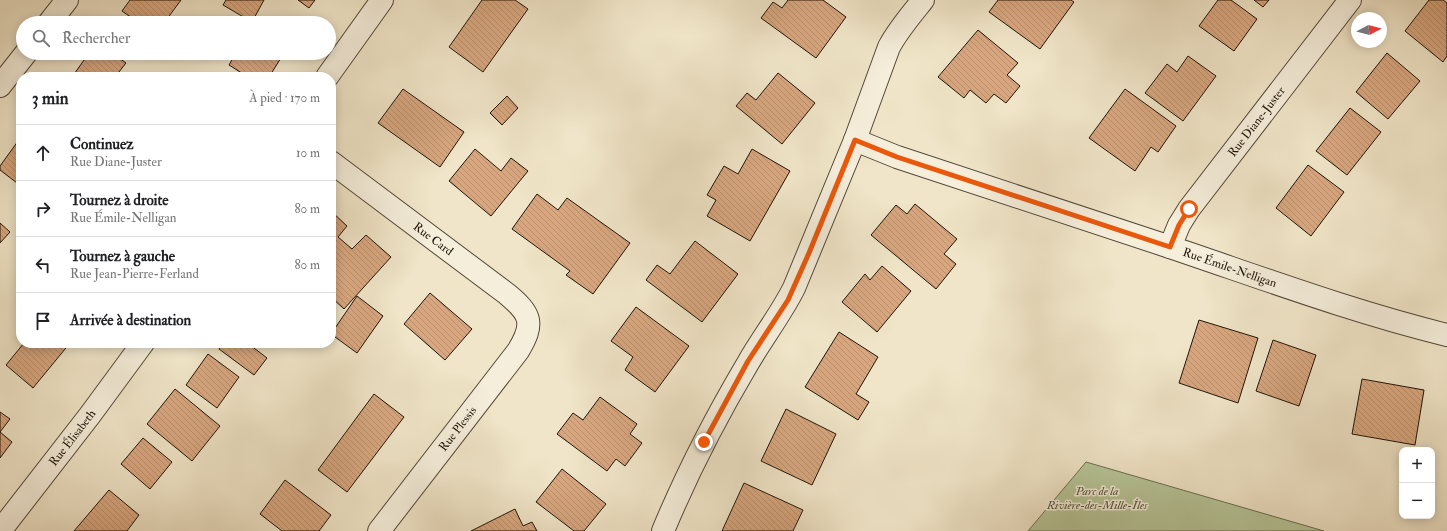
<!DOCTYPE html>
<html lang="fr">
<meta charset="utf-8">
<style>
:root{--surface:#fff;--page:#f6f6f6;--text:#202124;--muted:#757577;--line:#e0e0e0}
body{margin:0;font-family:"IM FELL Double Pica",serif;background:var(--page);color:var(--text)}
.controls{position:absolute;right:12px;bottom:12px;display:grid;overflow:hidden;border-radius:8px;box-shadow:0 2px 10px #0003}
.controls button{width:36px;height:36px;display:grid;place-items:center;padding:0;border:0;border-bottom:1px solid var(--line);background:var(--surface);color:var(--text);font:20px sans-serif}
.compass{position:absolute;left:1351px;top:12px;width:36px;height:36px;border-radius:50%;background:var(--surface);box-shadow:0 2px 10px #0003;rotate:83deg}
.stop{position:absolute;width:12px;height:12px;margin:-9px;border:3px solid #ea580c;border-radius:50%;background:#fff}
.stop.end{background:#ea580c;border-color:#fff;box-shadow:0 1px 4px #0008}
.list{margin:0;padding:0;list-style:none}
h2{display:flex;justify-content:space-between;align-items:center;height:52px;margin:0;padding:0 16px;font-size:17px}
h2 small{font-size:13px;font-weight:400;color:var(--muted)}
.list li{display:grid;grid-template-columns:26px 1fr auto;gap:12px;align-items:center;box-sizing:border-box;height:56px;padding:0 16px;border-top:1px solid var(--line)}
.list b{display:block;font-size:15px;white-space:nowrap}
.list p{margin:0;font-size:13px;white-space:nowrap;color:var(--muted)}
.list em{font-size:13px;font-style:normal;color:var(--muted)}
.icon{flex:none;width:22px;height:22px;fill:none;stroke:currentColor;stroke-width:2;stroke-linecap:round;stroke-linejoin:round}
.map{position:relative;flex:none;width:1447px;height:531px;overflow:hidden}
.search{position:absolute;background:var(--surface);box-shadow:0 2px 10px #0003;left:16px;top:16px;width:320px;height:44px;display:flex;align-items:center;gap:10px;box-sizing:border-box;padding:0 14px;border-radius:22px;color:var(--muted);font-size:15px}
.panel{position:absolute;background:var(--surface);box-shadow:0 2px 10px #0003;left:16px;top:72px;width:320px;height:276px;border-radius:16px}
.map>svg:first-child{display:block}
.green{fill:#b6c598;stroke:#6a6c50}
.building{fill:url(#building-back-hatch);stroke:#1f1407}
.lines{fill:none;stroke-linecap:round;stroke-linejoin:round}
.minor-casing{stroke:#534837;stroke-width:24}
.minor{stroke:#f5eedb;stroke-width:22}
.route{stroke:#ea580c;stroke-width:5}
.labels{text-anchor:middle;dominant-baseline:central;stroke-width:3;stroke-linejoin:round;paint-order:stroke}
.street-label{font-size:12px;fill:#1f1407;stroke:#f5eedb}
.park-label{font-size:12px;font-style:italic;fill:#54523a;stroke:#f5eedb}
</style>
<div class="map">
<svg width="1447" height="531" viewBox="0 0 1447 531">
<defs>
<pattern id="building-back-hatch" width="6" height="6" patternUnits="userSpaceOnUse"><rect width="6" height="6" fill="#d8a780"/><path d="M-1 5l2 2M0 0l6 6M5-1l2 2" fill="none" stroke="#b98f6d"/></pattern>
</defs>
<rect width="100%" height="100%" fill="#f0e5c8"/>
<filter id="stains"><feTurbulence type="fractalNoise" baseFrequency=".005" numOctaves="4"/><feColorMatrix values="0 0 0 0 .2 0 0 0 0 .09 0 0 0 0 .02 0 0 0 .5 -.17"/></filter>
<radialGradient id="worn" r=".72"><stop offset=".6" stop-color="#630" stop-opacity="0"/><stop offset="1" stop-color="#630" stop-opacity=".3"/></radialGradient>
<path class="green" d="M 1086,462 L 1324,531 L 1028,531 Z"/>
<path class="building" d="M 130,0 L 181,0 L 164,23 L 139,23 L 122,11 Z
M 226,0 L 264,0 L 252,22 L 223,5 Z
M 298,0 L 315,0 L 309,8 Z
M 482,0 L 515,0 L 528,9 L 483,72 L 449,47 Z
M 788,0 L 823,0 L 846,17 L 816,58 L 761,18 L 773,2 L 782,8 Z
M 998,0 L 1071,0 L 1074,2 L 1040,49 L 989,12 Z
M 1218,0 L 1231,0 L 1257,19 L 1234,51 L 1199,26 Z
M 1254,0 L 1269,0 L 1263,7 Z
M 1429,0 L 1443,0 L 1447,3 L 1447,56 L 1443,62 L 1405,31 Z
M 978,30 L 1018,63 L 1007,75 L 1020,86 L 1006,103 L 994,94 L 986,103 L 970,90 L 964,98 L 938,77 Z
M 89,53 L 112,53 L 126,63 L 115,77 L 72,77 Z
M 236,53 L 284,53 L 269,77 L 248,77 L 229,65 Z
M 1387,53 L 1420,81 L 1388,119 L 1356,92 Z
M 1188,56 L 1216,76 L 1183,121 L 1145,93 L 1167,64 L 1177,72 Z
M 778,73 L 815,103 L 782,144 L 736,106 L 747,93 L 756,100 Z
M 403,89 L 464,132 L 440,167 L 378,123 Z
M 1125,89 L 1176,126 L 1158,152 L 1151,147 L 1135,171 L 1089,138 Z
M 507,96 L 518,108 L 502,125 L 490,113 Z
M 1350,108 L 1381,132 L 1347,175 L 1316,151 Z
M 21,137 L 21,186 L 0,170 L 0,166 Z
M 475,149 L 501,171 L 511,158 L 528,171 L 491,216 L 449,181 Z
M 752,149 L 790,171 L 750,241 L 707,216 L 716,200 L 707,195 L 724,166 L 738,174 Z
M 1308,165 L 1344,192 L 1311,236 L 1276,208 Z
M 537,194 L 558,210 L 567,198 L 630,243 L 593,294 L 566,275 L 570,271 L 512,229 Z
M 915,204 L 957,239 L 944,254 L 956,264 L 936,289 L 871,235 L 896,205 L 907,214 Z
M 331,211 L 347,226 L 338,237 L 352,249 L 366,235 L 391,257 L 344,309 L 331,297 Z
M 0,223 L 10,232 L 0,243 Z
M 695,241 L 738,274 L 702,322 L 646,280 L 657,265 L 670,274 Z
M 882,266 L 911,291 L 877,332 L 842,302 L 865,274 L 870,280 Z
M 430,293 L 472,329 L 445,360 L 404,324 Z
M 357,296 L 383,316 L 357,353 L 331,334 Z
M 636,307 L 689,346 L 655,392 L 625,370 L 633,357 L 611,341 Z
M 1199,320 L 1258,338 L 1238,403 L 1179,383 Z
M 839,332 L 878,357 L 856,394 L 869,402 L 858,420 L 805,387 Z
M 1273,340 L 1316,355 L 1299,406 L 1256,391 Z
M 24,343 L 70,343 L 33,388 L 6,365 Z
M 223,343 L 257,343 L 254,348 L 267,358 L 254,375 L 219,349 Z
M 208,354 L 239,377 L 217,408 L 186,385 Z
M 1362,379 L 1424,390 L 1415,445 L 1352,434 Z
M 175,389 L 220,426 L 192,461 L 147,424 Z
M 374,394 L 404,417 L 347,492 L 318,470 Z
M 600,397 L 637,424 L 630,434 L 642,443 L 625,466 L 616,459 L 607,471 L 557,434 L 573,413 L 583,420 Z
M 786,409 L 836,434 L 812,485 L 761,461 Z
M 0,412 L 10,419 L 0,432 Z
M 0,432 L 12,442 L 0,458 Z
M 143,438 L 172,462 L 150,489 L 121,464 Z
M 562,469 L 606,504 L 584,531 L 574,531 L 536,502 Z
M 285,480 L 331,515 L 319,531 L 282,531 L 260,514 Z
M 744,483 L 803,510 L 793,531 L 722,531 Z
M 109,490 L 139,515 L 127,531 L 74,531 Z
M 515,509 L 523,526 L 532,522 L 537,531 L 471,531 Z"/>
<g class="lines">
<defs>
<g id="minor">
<path d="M 49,23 L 67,0"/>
<path d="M 327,77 L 382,0"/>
<path d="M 0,86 L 26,53"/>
<path id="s1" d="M 855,140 L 897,157 C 988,187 1079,217 1170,247 C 1262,278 1353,312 1447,335"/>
<path id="s2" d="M 331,162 L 507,294 C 531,314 535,323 518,351 L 379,531"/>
<path id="s3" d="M 1170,247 L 1179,225 L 1189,209 L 1350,0"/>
<path id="s4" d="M 0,531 L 90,415 L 143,343"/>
<path d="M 663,531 C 687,473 716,417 748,363 C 763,337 781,314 794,288 L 855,140 L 889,47 C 898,30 911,15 923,0"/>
</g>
</defs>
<use href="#minor" class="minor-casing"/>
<use href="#minor" class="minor"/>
</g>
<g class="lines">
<path class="route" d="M 704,442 L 748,361 L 788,300 L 809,253 L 855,140 L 897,157 L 1170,247 L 1179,225 L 1189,209"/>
</g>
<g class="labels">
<g class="street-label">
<text stroke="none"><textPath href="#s3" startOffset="153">Rue Diane-Juster</textPath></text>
<text stroke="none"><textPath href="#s2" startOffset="128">Rue Card</textPath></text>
<text stroke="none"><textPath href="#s1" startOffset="396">Rue Émile-Nelligan</textPath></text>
<text transform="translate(458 429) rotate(-52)">Rue Plessis</text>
<text stroke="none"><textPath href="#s4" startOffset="118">Rue Élisabeth</textPath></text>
</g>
<g class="park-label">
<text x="1097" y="491">Parc de la<tspan x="1097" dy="14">Rivière-des-Mille-Îles</tspan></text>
</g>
</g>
<rect width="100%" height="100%" filter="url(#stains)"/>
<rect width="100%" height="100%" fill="url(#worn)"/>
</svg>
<div class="controls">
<button>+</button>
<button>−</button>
</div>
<svg class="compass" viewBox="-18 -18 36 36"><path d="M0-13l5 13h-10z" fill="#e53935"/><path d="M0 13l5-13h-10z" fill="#757577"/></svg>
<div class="stop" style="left:1189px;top:209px"></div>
<div class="stop end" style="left:704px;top:442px"></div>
<div class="search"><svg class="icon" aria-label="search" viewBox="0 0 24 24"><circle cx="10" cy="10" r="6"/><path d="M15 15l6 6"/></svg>Rechercher</div>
<section class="panel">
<h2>3 min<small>À pied · 170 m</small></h2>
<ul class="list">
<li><svg class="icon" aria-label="ahead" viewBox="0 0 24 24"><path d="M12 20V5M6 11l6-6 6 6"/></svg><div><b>Continuez</b><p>Rue Diane-Juster</p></div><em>10 m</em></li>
<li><svg class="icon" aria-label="right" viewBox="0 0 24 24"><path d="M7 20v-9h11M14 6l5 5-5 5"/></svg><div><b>Tournez à droite</b><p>Rue Émile-Nelligan</p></div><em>80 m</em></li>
<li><svg class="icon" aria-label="left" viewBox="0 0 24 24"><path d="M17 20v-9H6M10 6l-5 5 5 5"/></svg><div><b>Tournez à gauche</b><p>Rue Jean-Pierre-Ferland</p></div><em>80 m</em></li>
<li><svg class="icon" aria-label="arrive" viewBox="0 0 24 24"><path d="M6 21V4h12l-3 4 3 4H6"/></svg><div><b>Arrivée à destination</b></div></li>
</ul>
</section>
</div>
